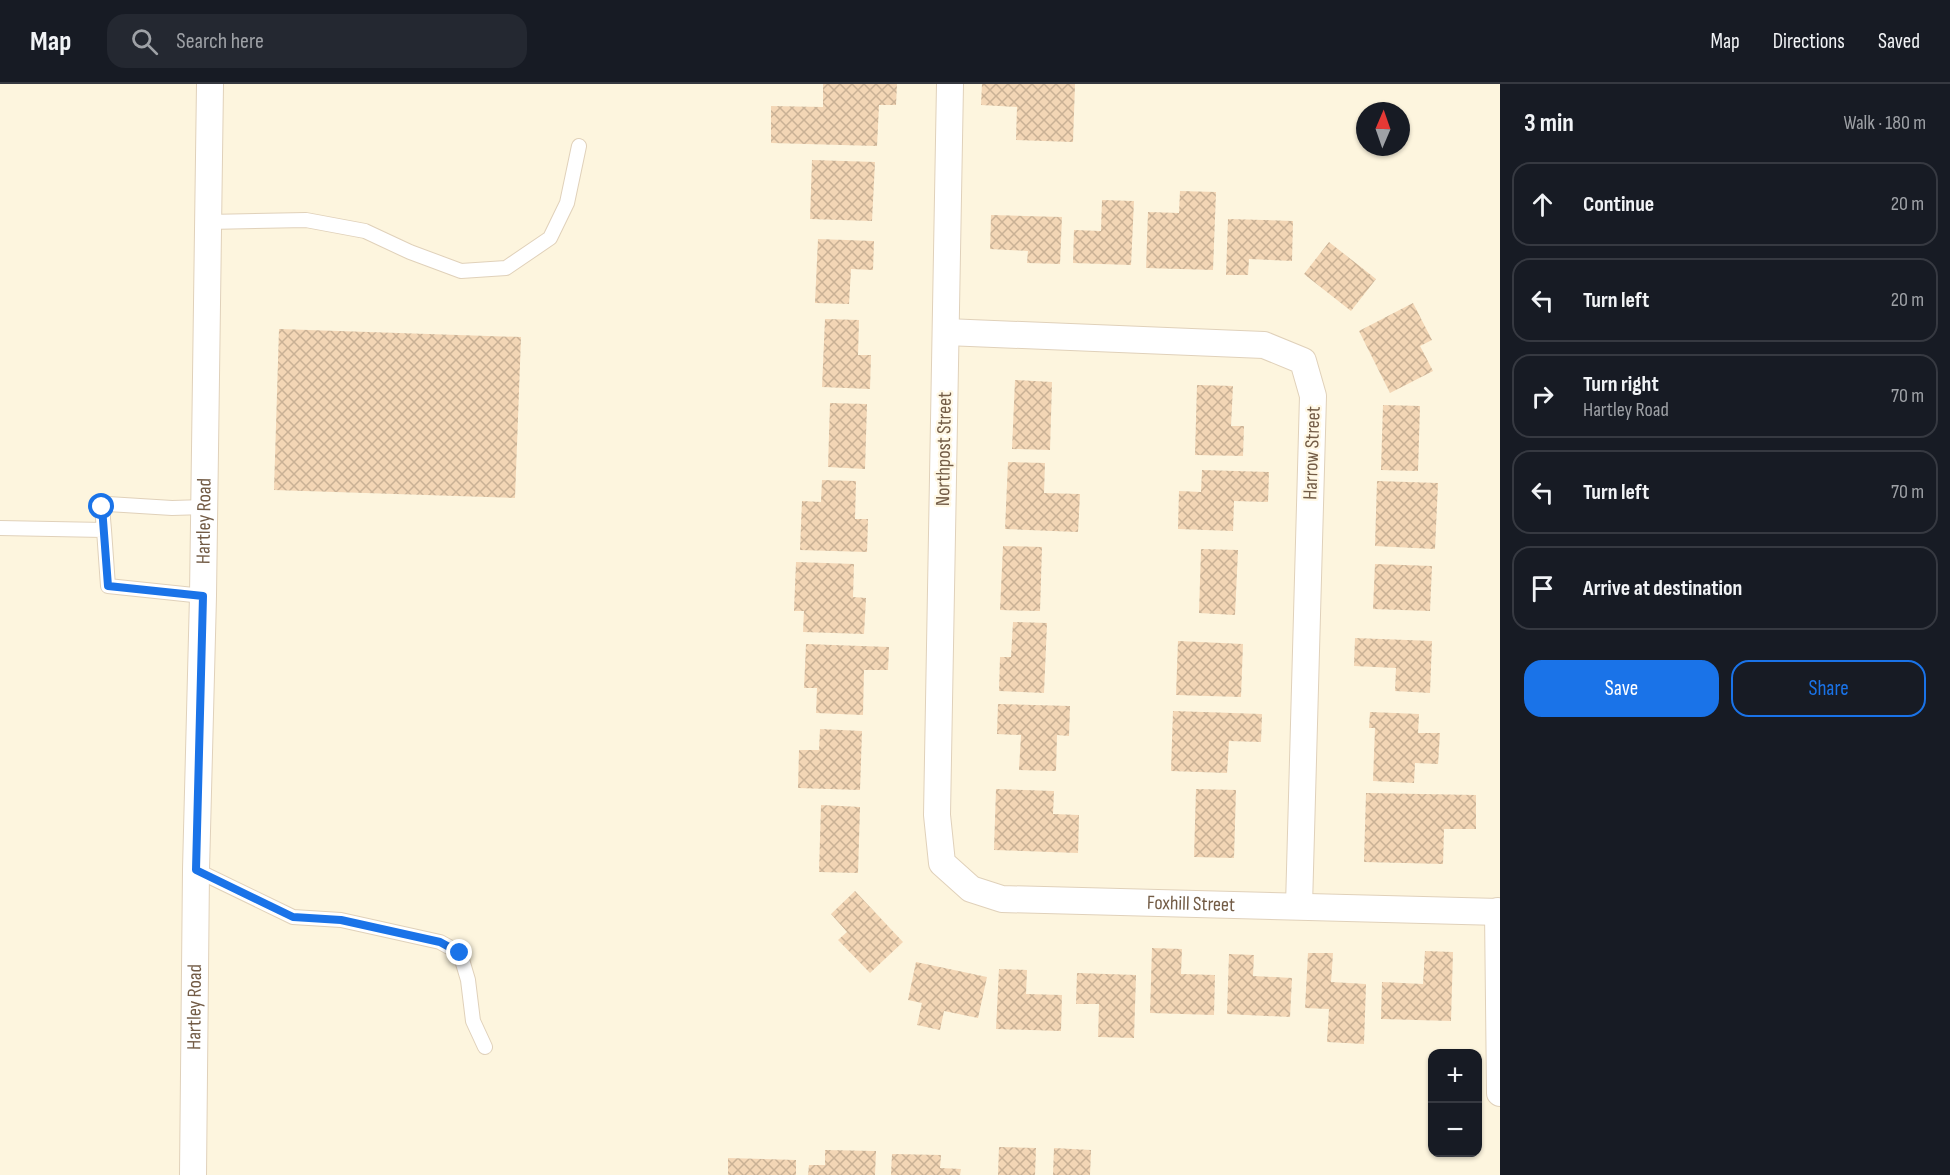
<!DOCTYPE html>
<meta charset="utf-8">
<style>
:root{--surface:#171b24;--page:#242831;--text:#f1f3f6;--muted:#9ea1a6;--line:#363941;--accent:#1a73e8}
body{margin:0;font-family:"Sofia Sans Condensed",sans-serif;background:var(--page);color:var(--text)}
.controls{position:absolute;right:18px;bottom:18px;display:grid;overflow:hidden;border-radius:12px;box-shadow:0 2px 4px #0004}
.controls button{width:54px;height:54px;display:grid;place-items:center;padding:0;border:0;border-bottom:2px solid var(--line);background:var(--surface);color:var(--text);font:30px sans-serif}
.compass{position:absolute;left:1356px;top:18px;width:54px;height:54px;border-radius:50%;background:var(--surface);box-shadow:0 2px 4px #0004;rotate:2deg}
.stop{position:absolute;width:18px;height:18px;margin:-14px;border:4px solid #1a73e8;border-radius:50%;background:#fff}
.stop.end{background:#1a73e8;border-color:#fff;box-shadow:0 2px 6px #0008}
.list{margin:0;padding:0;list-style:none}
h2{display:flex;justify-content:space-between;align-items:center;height:78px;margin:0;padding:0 24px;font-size:26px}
h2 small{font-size:20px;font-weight:400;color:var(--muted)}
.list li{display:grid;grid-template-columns:39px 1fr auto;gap:18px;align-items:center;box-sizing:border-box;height:84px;margin:0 12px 12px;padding:0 12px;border:2px solid var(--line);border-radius:18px}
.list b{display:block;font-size:22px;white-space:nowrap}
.list p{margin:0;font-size:20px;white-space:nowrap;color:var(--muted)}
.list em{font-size:20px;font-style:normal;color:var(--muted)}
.actions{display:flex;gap:12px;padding:18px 24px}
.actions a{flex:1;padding:14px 0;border:2px solid var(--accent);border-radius:18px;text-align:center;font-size:21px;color:var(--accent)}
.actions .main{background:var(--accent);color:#fff}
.icon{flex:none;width:33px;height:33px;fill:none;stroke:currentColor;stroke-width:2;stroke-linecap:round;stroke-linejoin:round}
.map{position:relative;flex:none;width:1500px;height:1091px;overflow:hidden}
header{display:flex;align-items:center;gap:36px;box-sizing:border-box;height:84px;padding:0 30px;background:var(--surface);border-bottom:2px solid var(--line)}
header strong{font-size:28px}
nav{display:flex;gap:33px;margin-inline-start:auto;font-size:21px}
.search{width:420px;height:54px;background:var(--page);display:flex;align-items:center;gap:15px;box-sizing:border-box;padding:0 21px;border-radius:18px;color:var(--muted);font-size:22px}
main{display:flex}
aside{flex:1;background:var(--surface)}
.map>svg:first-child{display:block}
.building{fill:url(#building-cross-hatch)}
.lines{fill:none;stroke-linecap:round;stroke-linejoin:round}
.lane-casing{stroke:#e0d1ba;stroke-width:16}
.street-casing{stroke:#e0d1ba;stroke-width:28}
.lane{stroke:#fff;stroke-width:14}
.street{stroke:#fff;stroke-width:26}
.route{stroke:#1a73e8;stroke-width:8}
.labels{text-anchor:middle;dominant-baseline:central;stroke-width:4.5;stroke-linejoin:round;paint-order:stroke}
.street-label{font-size:20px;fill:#735c46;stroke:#fff8e5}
</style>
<header>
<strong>Map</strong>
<div class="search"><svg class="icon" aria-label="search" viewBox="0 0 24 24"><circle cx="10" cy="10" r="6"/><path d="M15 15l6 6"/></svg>Search here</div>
<nav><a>Map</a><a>Directions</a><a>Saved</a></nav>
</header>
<main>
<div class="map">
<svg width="1500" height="1091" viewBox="0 0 1500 1091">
<defs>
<pattern id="building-cross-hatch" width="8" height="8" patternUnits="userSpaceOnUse" patternTransform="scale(1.5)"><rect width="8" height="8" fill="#f3d6b5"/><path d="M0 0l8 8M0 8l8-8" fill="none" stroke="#c9b195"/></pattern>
</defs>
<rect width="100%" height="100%" fill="#fdf5de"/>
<path class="building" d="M 823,0 L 897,0 L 896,21 L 879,21 L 877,62 L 771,59 L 771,22 L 823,23 Z
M 982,0 L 1075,0 L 1073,58 L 1016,56 L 1017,23 L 981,21 Z
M 812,76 L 875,78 L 872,137 L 810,135 Z
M 1180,107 L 1216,108 L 1213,186 L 1146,184 L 1148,128 L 1179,129 Z
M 1102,116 L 1134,117 L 1131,181 L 1073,179 L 1074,146 L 1101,147 Z
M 991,131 L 1062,133 L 1060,180 L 1027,179 L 1028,167 L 990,165 Z
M 1228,135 L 1293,137 L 1292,177 L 1249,175 L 1248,191 L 1226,191 Z
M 818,155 L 874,157 L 873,186 L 851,185 L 849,220 L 815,219 Z
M 1329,158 L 1376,195 L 1351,227 L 1304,190 Z
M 1413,219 L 1432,256 L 1420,262 L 1433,287 L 1390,309 L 1359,247 Z
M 825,235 L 859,236 L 858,271 L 871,271 L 870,305 L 822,303 Z
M 279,245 L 521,253 L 515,414 L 274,406 Z
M 1015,296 L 1052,298 L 1050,366 L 1012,365 Z
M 1197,301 L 1233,302 L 1231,342 L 1244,342 L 1243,372 L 1195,371 Z
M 830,319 L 867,320 L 865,385 L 828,383 Z
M 1383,321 L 1420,322 L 1418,387 L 1381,386 Z
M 1008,378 L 1045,379 L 1044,409 L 1080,410 L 1078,448 L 1005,445 Z
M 1202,386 L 1269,388 L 1268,418 L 1234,417 L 1233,447 L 1178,445 L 1179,407 L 1201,408 Z
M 822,396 L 856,397 L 855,435 L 868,435 L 867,468 L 800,466 L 802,417 L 821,418 Z
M 1377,397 L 1438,399 L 1435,465 L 1375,462 Z
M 1003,462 L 1042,463 L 1040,527 L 1000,526 Z
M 1201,465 L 1238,466 L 1235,531 L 1199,529 Z
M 796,478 L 854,480 L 853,513 L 866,514 L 864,550 L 803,548 L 804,527 L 794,527 Z
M 1375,480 L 1432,482 L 1430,527 L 1373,525 Z
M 1013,538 L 1047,539 L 1044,609 L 999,607 L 1000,573 L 1011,573 Z
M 1355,554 L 1432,557 L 1430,609 L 1395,607 L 1396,584 L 1354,582 Z
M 1178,557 L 1243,560 L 1241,613 L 1176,611 Z
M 806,560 L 889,563 L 888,586 L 864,586 L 863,631 L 816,629 L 817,604 L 804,604 Z
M 998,620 L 1070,622 L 1069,652 L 1057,651 L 1056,687 L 1019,686 L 1021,651 L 997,650 Z
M 1173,627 L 1262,630 L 1261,658 L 1229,657 L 1227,689 L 1171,687 Z
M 1370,628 L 1419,630 L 1418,649 L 1440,649 L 1438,680 L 1415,679 L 1414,699 L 1373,697 L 1375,644 L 1369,644 Z
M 820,645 L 862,647 L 860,706 L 798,704 L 799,666 L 819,666 Z
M 996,705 L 1054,707 L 1053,730 L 1079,731 L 1078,769 L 994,766 Z
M 1196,705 L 1236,706 L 1234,774 L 1194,773 Z
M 1366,709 L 1476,711 L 1476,745 L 1444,745 L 1443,780 L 1364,778 Z
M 821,721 L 860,723 L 858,789 L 819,788 Z
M 855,807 L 903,858 L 870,889 L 838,856 L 847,848 L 831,830 Z
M 1152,864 L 1182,865 L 1181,890 L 1215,891 L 1214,931 L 1150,929 Z
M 1425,867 L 1453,868 L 1451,937 L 1381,935 L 1382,898 L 1423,900 Z
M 1308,869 L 1333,869 L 1331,898 L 1366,900 L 1364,960 L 1327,958 L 1329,925 L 1305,924 Z
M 1229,870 L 1254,871 L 1253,892 L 1292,894 L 1290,933 L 1227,930 Z
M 916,878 L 987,893 L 978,934 L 944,927 L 940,946 L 917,941 L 922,919 L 908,916 Z
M 999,885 L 1027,886 L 1026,910 L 1062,911 L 1061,947 L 996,945 Z
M 1077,889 L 1136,891 L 1134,954 L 1098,953 L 1099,920 L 1076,920 Z
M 999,1063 L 1036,1064 L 1035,1091 L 998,1091 Z
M 1054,1064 L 1091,1066 L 1090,1091 L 1053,1091 Z
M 825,1066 L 876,1067 L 875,1091 L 808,1091 L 809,1081 L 825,1081 Z
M 892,1070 L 941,1071 L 940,1084 L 961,1085 L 960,1091 L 891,1091 Z
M 728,1074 L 796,1076 L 796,1091 L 728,1091 Z"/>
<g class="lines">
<defs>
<path id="lane" d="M 208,138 L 306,136 L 365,147 L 410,168 L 461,187 L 506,184 L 550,154 L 567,119 L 579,62
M 0,444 L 104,446 L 108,502 L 203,512
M 104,446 L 102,423 L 108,420 L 172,424 L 205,423
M 196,786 L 293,833 L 341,836 L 440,858 L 460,869 L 468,896 L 473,937 L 485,963"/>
<g id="street">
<path id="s1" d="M 950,0 L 937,731 L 942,779 L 971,805 L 1002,815 L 1500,828"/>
<path d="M 946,248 L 1264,261 L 1303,277 L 1313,312 L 1299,822"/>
<path d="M 1498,827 L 1500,1009"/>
<path id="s2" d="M 193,1091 L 196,786 L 203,512 L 210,0"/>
</g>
</defs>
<use href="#lane" class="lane-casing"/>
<use href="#street" class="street-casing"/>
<use href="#lane" class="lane"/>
<use href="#street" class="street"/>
</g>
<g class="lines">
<path class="route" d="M 102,423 L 108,502 L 203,512 L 196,786 L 293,833 L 341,836 L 440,858 L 460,869"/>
</g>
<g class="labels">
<g class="street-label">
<text transform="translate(944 365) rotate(-89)">Northpost Street</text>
<text transform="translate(1312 369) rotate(-88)">Harrow Street</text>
<text stroke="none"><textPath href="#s2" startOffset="654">Hartley Road</textPath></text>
<text stroke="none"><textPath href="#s1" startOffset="1040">Foxhill Street</textPath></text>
<text stroke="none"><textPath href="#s2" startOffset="168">Hartley Road</textPath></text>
</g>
</g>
</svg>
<div class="controls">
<button>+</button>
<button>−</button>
</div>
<svg class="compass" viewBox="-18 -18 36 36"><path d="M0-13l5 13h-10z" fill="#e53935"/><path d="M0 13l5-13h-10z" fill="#9ea1a6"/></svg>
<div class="stop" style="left:102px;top:423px"></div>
<div class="stop end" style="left:460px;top:869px"></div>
</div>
<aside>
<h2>3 min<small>Walk · 180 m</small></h2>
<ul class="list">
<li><svg class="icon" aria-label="ahead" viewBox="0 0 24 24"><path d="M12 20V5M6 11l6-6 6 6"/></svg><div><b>Continue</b></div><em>20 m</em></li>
<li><svg class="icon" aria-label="left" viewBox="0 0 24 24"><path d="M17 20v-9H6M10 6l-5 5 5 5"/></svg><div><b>Turn left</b></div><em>20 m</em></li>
<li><svg class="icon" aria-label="right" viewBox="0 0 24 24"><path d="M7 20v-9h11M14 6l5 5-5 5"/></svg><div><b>Turn right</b><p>Hartley Road</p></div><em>70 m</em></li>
<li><svg class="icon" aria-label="left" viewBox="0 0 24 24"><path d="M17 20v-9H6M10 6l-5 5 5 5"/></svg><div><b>Turn left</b></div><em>70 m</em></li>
<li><svg class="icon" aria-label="arrive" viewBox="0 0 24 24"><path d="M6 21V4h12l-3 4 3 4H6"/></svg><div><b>Arrive at destination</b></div></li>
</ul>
<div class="actions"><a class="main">Save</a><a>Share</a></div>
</aside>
</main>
